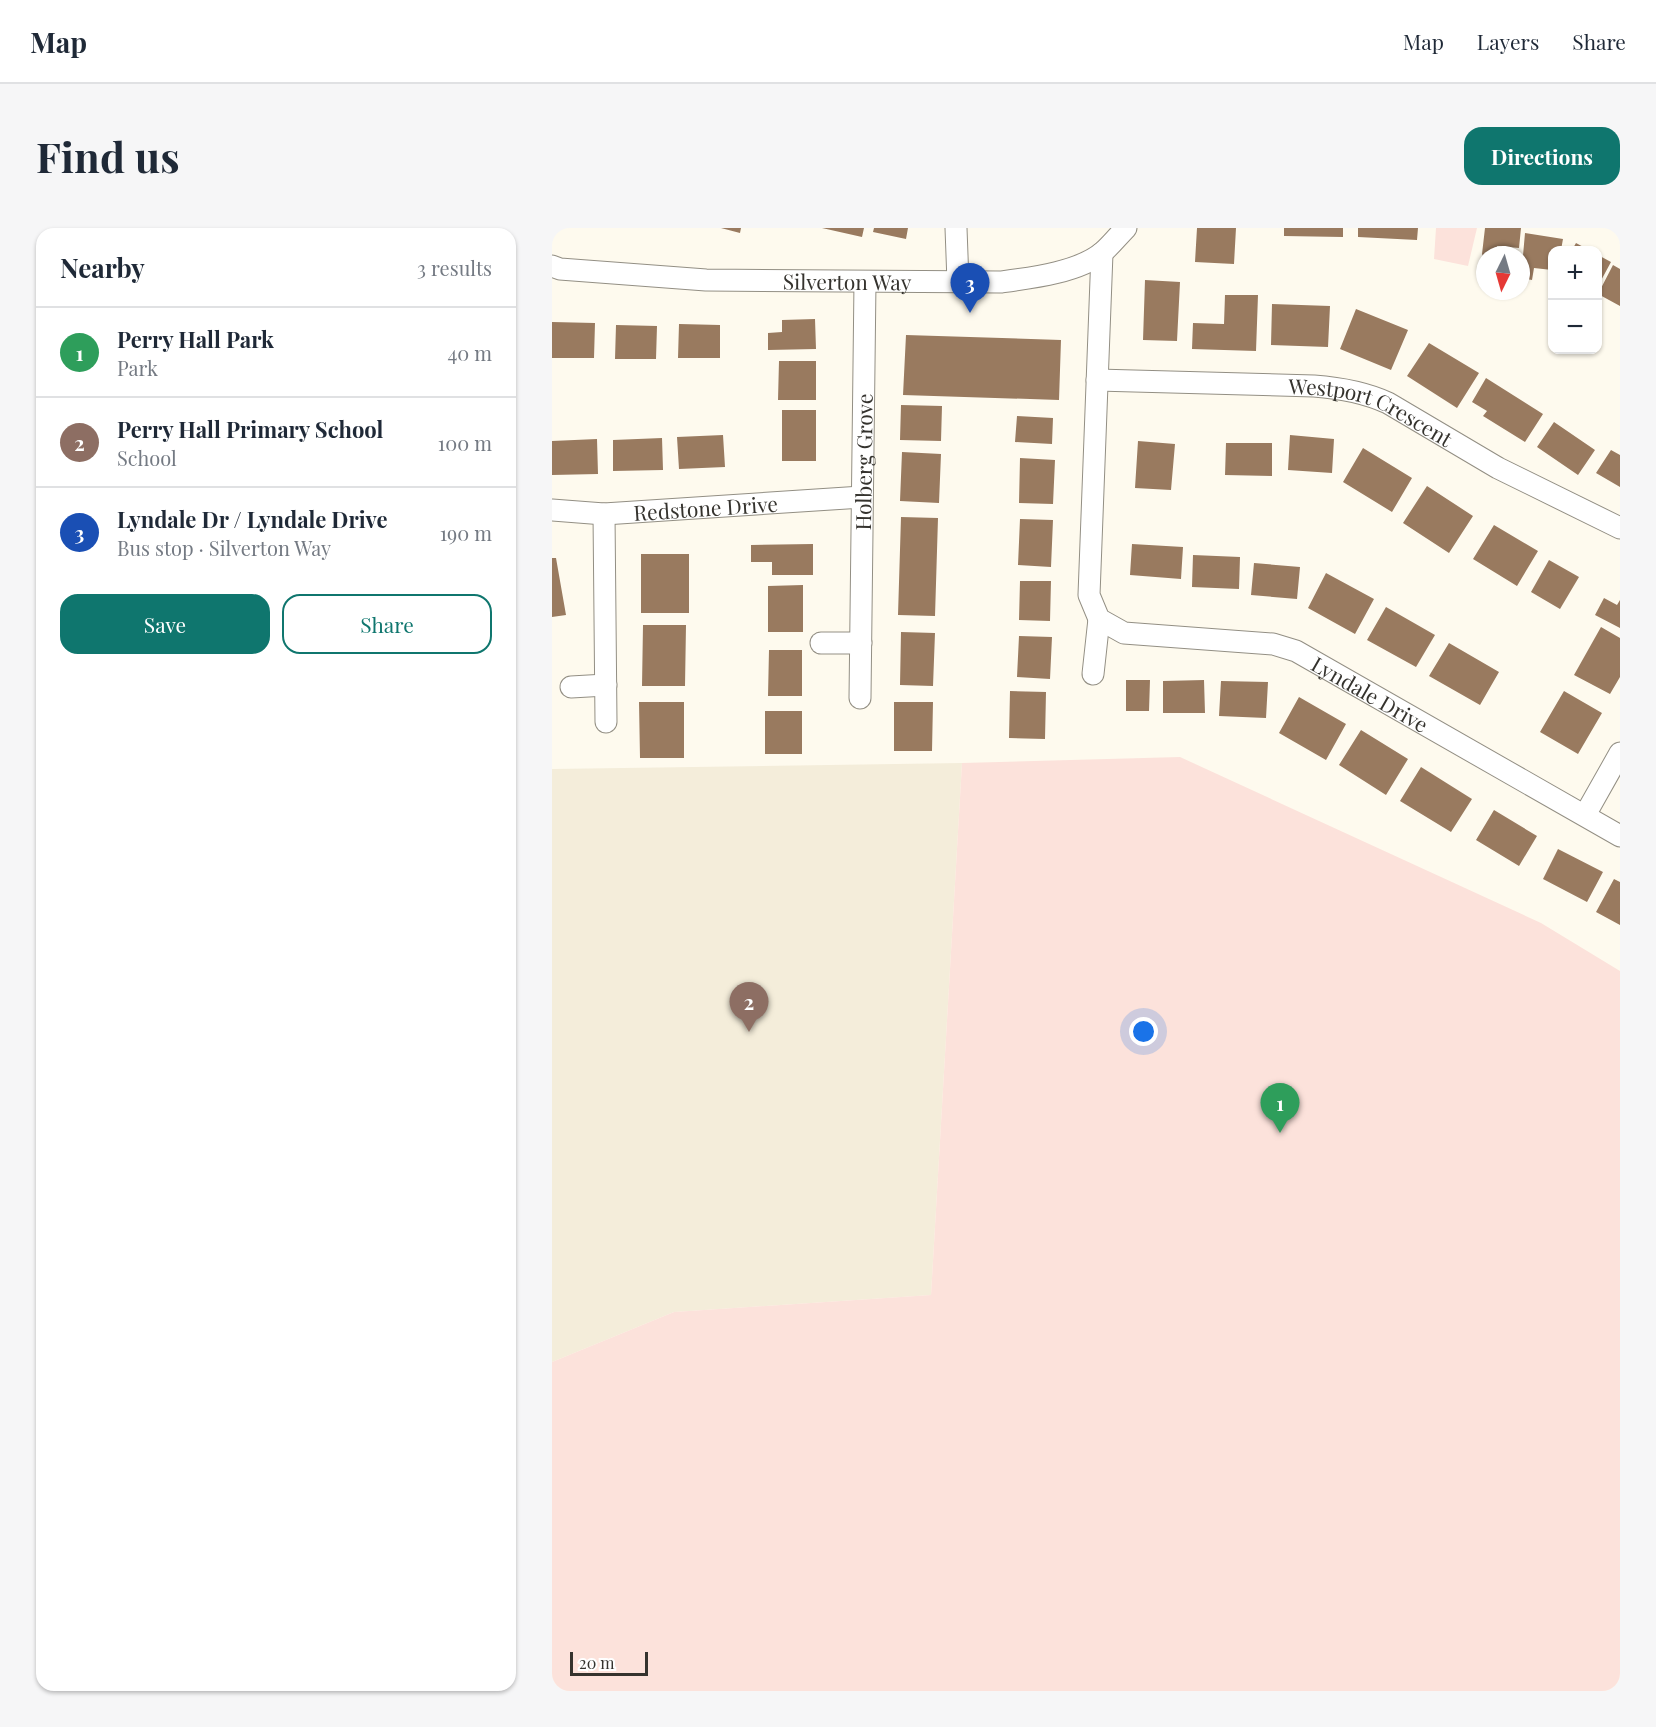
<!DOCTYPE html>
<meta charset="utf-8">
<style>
:root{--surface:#fff;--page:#f6f6f7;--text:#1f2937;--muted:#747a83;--line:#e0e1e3;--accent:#0f766e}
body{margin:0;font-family:"Playfair Display",serif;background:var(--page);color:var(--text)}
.controls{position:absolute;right:18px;top:18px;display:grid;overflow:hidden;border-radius:12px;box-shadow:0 2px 4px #0004}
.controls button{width:54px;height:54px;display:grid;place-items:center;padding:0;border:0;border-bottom:2px solid var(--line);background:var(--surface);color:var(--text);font:30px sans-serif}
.compass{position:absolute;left:924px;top:18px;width:54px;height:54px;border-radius:50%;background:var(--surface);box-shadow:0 2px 4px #0004;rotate:185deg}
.scale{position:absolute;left:18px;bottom:15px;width:78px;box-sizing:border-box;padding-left:6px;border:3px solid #35332e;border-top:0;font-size:16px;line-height:21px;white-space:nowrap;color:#35332e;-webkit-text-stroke:4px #fff;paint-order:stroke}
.you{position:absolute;left:592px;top:804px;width:21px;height:21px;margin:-15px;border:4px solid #fff;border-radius:50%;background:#1a73e8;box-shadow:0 0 0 9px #1a73e833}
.badge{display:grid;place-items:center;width:39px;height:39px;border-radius:50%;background:var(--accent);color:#fff;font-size:20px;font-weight:700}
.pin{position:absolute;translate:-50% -50px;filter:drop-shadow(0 2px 3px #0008)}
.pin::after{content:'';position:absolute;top:32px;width:21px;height:18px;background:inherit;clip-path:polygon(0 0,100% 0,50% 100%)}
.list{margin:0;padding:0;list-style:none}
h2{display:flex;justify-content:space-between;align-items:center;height:78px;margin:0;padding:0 24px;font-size:26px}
h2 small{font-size:20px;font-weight:400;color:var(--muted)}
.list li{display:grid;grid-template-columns:39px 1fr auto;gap:18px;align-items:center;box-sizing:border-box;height:90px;padding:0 24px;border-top:2px solid var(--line)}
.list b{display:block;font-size:22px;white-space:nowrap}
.list p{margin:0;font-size:20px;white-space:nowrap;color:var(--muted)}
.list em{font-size:20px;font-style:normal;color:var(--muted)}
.actions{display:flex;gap:12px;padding:18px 24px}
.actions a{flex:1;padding:14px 0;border:2px solid var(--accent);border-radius:18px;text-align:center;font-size:21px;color:var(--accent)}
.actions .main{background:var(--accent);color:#fff}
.map{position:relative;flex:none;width:1068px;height:1463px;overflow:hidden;border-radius:18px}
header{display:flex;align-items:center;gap:36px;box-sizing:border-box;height:84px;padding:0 30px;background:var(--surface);border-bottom:2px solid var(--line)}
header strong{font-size:28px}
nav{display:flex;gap:33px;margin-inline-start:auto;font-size:21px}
.intro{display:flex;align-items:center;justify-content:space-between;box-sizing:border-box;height:144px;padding:0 36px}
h1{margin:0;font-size:42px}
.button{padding:15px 27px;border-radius:18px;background:var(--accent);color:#fff;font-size:21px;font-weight:700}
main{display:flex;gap:36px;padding:0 36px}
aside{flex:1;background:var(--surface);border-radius:18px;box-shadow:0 2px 4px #0004}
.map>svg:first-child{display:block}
.built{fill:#f4edda}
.green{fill:#fce2db}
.building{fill:#997a5f}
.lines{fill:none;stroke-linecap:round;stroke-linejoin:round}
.minor-casing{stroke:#938f84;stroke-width:23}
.minor{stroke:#fff;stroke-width:21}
.labels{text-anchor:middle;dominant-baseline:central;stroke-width:6;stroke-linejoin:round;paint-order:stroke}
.street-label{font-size:21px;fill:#35332e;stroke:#fff}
</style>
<header>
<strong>Map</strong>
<nav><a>Map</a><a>Layers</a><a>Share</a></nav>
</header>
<div class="intro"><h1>Find us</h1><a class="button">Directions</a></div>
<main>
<aside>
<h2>Nearby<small>3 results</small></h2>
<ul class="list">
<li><span class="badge" style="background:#2e9e5b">1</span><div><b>Perry Hall Park</b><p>Park</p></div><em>40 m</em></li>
<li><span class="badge" style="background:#8d6e63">2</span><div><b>Perry Hall Primary School</b><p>School</p></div><em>100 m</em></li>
<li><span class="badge" style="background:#1a4fb4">3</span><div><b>Lyndale Dr / Lyndale Drive</b><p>Bus stop · Silverton Way</p></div><em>190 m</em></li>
</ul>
<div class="actions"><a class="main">Save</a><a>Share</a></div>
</aside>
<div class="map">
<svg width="1068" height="1463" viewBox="0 0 1068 1463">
<rect width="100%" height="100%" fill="#fefaee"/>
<path class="built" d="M 410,535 L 379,1067 L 122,1084 L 0,1134 L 0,541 Z"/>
<path class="green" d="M 884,0 L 925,0 L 916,38 L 882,31 Z
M 628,529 L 989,695 L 1068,743 L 1068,1463 L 0,1463 L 0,1134 L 122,1084 L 379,1067 L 410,535 Z"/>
<path class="building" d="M 169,0 L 189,0 L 188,5 Z
M 270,0 L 312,0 L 310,9 Z
M 322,0 L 356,0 L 354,11 L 321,4 Z
M 645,0 L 684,0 L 682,36 L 643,34 Z
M 732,0 L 791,0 L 791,9 L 732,8 Z
M 806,0 L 866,0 L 865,12 L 806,9 Z
M 933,0 L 969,0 L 967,20 L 945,18 L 944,27 L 933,27 L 933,32 L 930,26 Z
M 973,5 L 1011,11 L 1009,22 L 1000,22 L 1000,42 L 982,40 L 980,52 L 969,50 Z
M 1024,15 L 1037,22 L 1020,22 Z
M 1046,27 L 1059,34 L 1046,58 Z
M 1061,37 L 1068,41 L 1068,78 L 1046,66 Z
M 593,52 L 628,54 L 625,113 L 591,112 Z
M 673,67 L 706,67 L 704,123 L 640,121 L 641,95 L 672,96 Z
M 720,76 L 778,78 L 776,119 L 719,117 Z
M 804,81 L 856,102 L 839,142 L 788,121 Z
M 263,91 L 264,121 L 216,122 L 216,105 L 230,104 L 230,92 Z
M 0,94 L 43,95 L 42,130 L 0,130 Z
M 127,96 L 168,97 L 168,130 L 126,130 Z
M 64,97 L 105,98 L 104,131 L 63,131 Z
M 354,107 L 509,112 L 507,172 L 351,167 Z
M 877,115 L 927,145 L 905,180 L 855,148 Z
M 227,133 L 264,133 L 264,172 L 226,172 Z
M 934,150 L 991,186 L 973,214 L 931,188 L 935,183 L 920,174 Z
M 349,177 L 390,178 L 389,213 L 348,212 Z
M 230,182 L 264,182 L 264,233 L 230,233 Z
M 465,188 L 501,190 L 500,216 L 463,214 Z
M 1002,194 L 1043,222 L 1026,247 L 985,219 Z
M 171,207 L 173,239 L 127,241 L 125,209 Z
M 738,207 L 782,211 L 780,245 L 736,242 Z
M 110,210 L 111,242 L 61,243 L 61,212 Z
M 45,211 L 46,246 L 0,247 L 0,213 Z
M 586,213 L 623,216 L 619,262 L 583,260 Z
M 674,215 L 720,215 L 720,248 L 673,247 Z
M 811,220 L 860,250 L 840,284 L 791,254 Z
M 1059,222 L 1068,227 L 1068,259 L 1044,245 Z
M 350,224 L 389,226 L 387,275 L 348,273 Z
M 468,230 L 503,232 L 501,276 L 467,275 Z
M 875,258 L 921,288 L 897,325 L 851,295 Z
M 349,289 L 386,290 L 383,388 L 346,387 Z
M 468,291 L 501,292 L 499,339 L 466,337 Z
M 942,297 L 986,323 L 965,358 L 921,331 Z
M 261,316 L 261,347 L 220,347 L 220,334 L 199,334 L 199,317 Z
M 580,316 L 631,319 L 629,351 L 578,347 Z
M 89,326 L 137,326 L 137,385 L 89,385 Z
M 641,327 L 688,329 L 687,361 L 640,359 Z
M 0,330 L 4,330 L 14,387 L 0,389 Z
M 997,332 L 1027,349 L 1008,381 L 979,364 Z
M 702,335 L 748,339 L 745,371 L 699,367 Z
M 774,345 L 822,371 L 803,406 L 756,380 Z
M 468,353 L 499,353 L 498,393 L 467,392 Z
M 251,357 L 251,404 L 216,404 L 216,358 Z
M 1052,370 L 1065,377 L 1068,372 L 1068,400 L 1043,387 Z
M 834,379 L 883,407 L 864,439 L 815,412 Z
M 91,397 L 134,397 L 133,458 L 90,458 Z
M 1049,399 L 1068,410 L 1068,449 L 1058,466 L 1022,447 Z
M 349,404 L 383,405 L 381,458 L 348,457 Z
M 467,408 L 500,409 L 498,451 L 465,449 Z
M 897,415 L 947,444 L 928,477 L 877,448 Z
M 217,422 L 250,422 L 250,468 L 216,468 Z
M 574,452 L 598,452 L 597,483 L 574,483 Z
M 652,452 L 653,485 L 611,485 L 611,453 Z
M 669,453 L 716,454 L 714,490 L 667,488 Z
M 458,463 L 494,464 L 493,511 L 457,510 Z
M 1012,463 L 1050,485 L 1026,526 L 988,504 Z
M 747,469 L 794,496 L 774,532 L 727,505 Z
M 87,474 L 132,474 L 132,530 L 88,530 Z
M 342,474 L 381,474 L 380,523 L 342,523 Z
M 213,483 L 250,483 L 250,526 L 213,526 Z
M 809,502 L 856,531 L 834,567 L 787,537 Z
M 869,539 L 920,571 L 899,604 L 848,573 Z
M 942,582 L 985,608 L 967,638 L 924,612 Z
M 1006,621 L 1051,644 L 1035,674 L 991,651 Z
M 1062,651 L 1068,654 L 1068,697 L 1044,684 Z"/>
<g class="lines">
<defs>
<g id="minor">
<path d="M 404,0 L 406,54"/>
<path id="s1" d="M 550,25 L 537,367 L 547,391 L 572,405 L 721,416 L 744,423 L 1068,608"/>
<path id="s2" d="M 0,38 L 8,41 L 154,52 L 449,54 C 479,50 528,44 551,24 C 559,17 566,8 574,0"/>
<path id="s3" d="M 545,152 L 762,158 C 789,160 812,164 836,175 L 946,240 L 1068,300"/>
<path id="s4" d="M 0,282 L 52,286 L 310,269"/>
<path d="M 52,286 L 54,494"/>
<path d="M 269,415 L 309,415"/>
<path d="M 541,446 L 547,391"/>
<path d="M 19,459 L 54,457"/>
<path id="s5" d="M 308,470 L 313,54"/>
<path d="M 1033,587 L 1068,525"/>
</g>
</defs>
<use href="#minor" class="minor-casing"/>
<use href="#minor" class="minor"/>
</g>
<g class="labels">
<g class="street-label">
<text stroke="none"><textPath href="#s2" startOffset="296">Silverton Way</textPath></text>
<text stroke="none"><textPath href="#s3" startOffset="279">Westport Crescent</textPath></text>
<text stroke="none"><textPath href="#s5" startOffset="236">Holberg Grove</textPath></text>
<text stroke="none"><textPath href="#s4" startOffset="154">Redstone Drive</textPath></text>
<text stroke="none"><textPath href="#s1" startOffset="656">Lyndale Drive</textPath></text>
</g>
</g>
</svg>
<div class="controls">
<button>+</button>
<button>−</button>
</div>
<svg class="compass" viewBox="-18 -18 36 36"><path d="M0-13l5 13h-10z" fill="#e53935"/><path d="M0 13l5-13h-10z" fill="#747a83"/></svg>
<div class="scale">20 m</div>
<div class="you"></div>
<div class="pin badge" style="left:728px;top:905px;background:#2e9e5b">1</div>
<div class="pin badge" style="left:197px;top:804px;background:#8d6e63">2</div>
<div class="pin badge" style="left:418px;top:85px;background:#1a4fb4">3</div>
</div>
</main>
